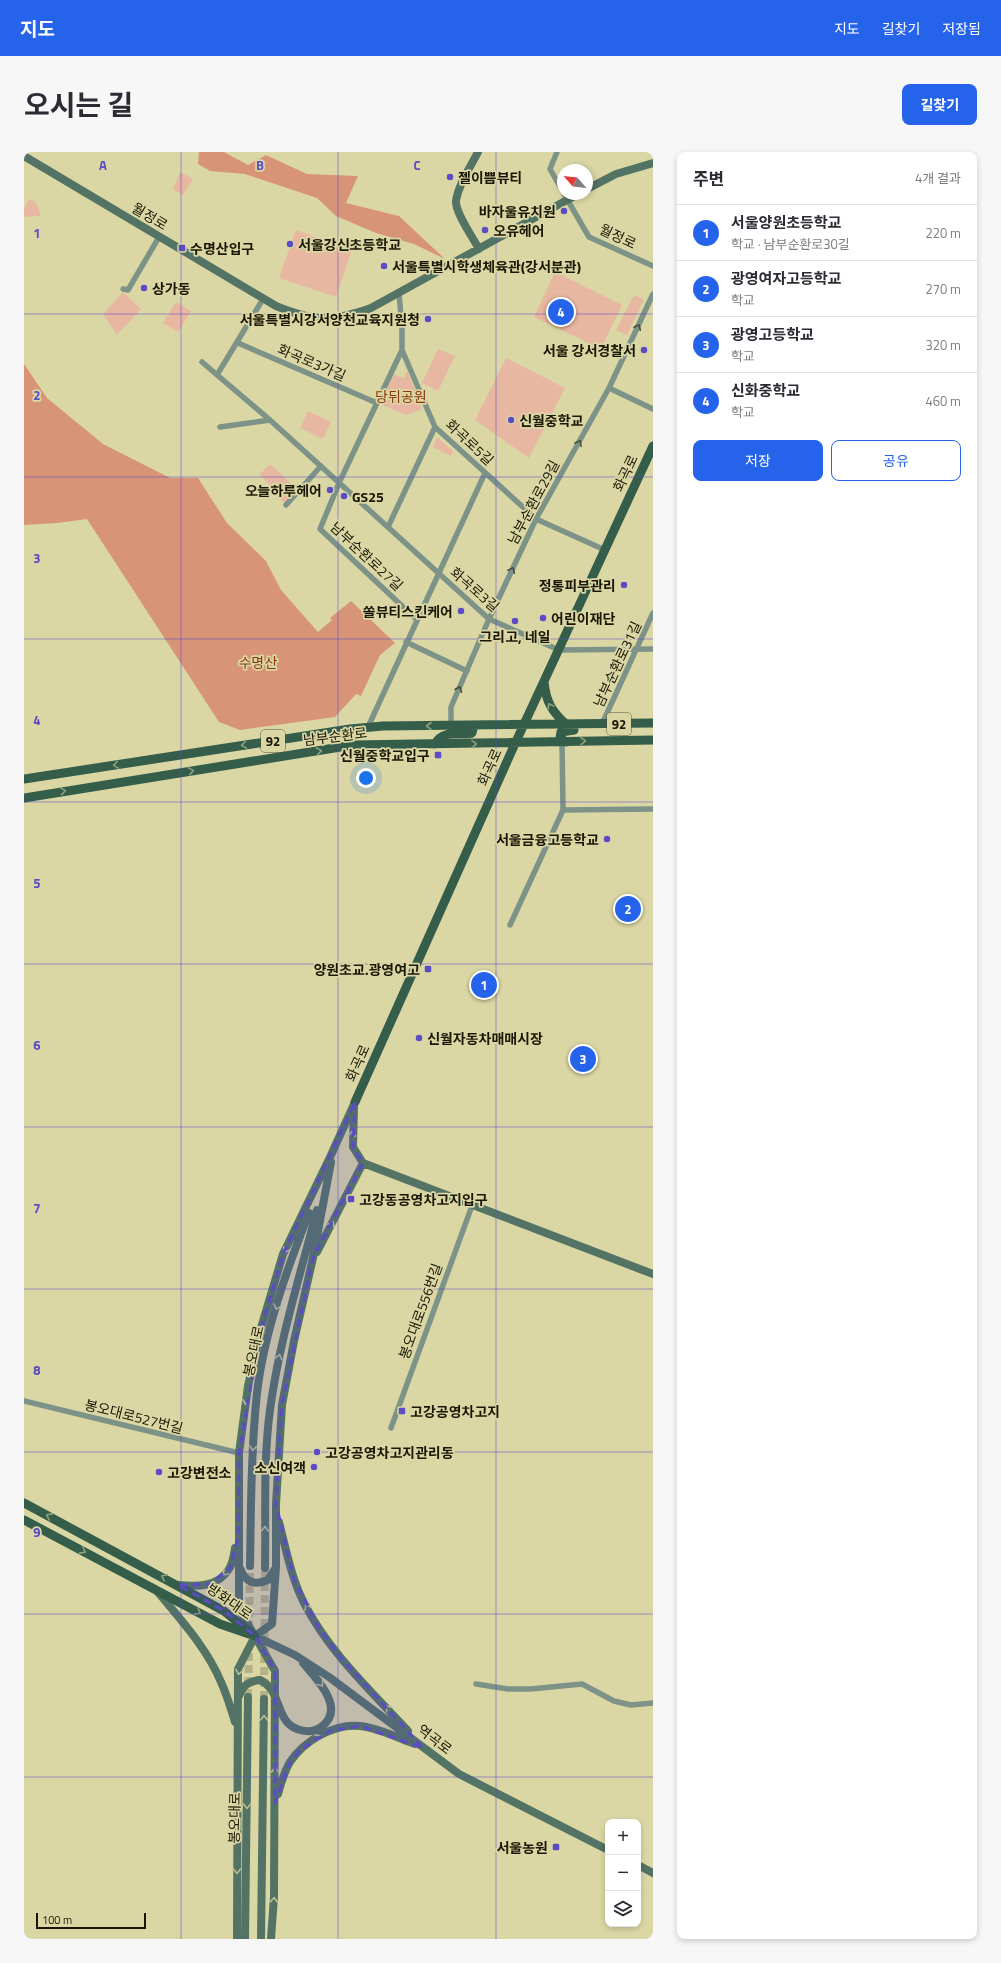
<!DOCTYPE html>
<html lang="ko">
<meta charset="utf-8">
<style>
:root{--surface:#fff;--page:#f7f7f7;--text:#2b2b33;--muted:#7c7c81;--line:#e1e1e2;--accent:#2563eb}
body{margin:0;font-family:"Titillium Web","Noto Sans KR",sans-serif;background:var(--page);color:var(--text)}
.controls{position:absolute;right:12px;bottom:12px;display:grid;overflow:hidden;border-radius:8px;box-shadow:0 2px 6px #0003}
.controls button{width:36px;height:36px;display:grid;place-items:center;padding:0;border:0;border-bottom:1px solid var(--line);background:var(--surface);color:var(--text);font:20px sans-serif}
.compass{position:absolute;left:533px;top:12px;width:36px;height:36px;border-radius:50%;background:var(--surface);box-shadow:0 2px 6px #0003;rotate:297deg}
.scale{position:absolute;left:12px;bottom:10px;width:110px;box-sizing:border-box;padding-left:4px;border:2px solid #1a1805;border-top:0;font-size:11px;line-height:14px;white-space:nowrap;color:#1a1805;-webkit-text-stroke:3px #dbd7a5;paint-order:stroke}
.you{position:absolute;left:342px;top:626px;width:14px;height:14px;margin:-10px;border:3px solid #fff;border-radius:50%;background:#1a73e8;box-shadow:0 0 0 6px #1a73e833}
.badge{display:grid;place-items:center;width:26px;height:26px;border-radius:50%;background:var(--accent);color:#fff;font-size:13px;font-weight:700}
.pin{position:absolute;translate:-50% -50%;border:2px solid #fff;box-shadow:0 1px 4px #0006}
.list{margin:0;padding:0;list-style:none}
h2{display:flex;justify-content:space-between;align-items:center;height:52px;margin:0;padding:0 16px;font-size:17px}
h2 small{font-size:13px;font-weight:400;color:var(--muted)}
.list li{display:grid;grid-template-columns:26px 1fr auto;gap:12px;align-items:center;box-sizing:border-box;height:56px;padding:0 16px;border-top:1px solid var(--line)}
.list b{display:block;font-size:15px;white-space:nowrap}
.list p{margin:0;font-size:13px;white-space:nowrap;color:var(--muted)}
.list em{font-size:13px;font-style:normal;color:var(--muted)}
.actions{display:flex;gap:8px;padding:12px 16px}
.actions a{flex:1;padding:9px 0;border:1px solid var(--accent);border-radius:8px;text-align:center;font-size:14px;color:var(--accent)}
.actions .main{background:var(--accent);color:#fff}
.icon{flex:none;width:22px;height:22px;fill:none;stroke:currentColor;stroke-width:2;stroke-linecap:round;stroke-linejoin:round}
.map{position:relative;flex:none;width:629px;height:1787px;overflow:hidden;border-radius:8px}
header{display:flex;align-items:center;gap:24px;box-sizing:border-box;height:56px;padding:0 20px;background:var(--accent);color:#fff}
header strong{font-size:19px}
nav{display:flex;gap:22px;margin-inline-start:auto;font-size:14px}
.intro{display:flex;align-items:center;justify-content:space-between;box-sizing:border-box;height:96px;padding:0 24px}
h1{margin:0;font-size:28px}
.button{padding:10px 18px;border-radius:8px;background:var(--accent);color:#fff;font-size:14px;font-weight:700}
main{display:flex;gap:24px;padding:0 24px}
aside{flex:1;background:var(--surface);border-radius:8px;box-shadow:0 2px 6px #0003}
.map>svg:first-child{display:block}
.green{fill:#e8b7a2}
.forest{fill:#d89477}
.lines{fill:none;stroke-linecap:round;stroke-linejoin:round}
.secondary-tunnel{stroke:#b4b185;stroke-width:8;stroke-dasharray:8 4;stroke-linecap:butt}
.street{stroke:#7d9388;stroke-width:5.5}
.secondary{stroke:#537364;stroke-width:8}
.primary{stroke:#345d4a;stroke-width:9}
.oneway{stroke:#474f40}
.oneway2{stroke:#90a07c}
.oneway3{stroke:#b9be95}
.marked{fill:#5b4cc4;fill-opacity:0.2;stroke:#5b4cc4;stroke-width:3;stroke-dasharray:8 5;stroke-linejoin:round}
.grid{fill:none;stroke:#5b4cc4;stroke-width:1;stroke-opacity:0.55}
.poi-dot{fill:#5b4cc4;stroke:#dbd7a5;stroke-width:1.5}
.labels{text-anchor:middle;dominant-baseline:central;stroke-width:3.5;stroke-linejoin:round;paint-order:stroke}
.shield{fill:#dbd7a5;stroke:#545135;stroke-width:1}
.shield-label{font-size:13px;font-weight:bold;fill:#1a1805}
.poi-label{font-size:14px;font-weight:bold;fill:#1a1805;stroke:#dbd7a5;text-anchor:start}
.street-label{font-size:14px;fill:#1a1805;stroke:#dbd7a5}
.park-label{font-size:14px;fill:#8a380e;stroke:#dbd7a5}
.grid-label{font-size:13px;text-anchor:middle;font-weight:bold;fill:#5b4cc4;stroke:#dbd7a5;stroke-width:3.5;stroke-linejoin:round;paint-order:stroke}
</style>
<header>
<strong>지도</strong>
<nav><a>지도</a><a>길찾기</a><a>저장됨</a></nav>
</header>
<div class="intro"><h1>오시는 길</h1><a class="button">길찾기</a></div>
<main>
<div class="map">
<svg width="629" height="1787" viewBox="0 0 629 1787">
<rect width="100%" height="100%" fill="#dbd7a5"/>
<path class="green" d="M 156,20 L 169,27 L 159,43 L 149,37 Z
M 5,47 C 14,49 15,57 16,64 L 0,65 L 0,56 Z
M 272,78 L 328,98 L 312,145 L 255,126 Z
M 531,120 L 598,153 L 577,197 L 510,165 Z
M 99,140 L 117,157 L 93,183 L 79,162 Z
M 610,143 L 620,147 L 603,183 L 592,178 Z
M 152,150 L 167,159 L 154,180 L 139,171 Z
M 414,197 L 431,204 L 414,239 L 398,231 Z
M 482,206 L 541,236 L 505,306 L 451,268 Z
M 383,218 L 398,257 L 382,263 L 356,252 L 370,222 L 380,226 Z
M 284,259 L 307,270 L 299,287 L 276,276 Z
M 413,285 L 429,299 L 427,304 L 409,295 Z
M 246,312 L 273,337 L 260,351 L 236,322 Z"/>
<path class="forest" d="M 175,0 L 200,0 L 224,13 L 242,3 L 283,22 L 334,24 L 322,51 L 375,64 L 421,107 L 390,92 L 352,81 L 312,64 L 293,46 L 221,22 L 186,19 L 174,12 Z
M 0,212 L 23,246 L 79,292 L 146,326 L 174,326 L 203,371 L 242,409 L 257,438 L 294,480 L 308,468 L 306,466 L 327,449 L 371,491 L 356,503 L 337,544 L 332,542 L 311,565 L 216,578 L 195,570 L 63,367 L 33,371 L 0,373 Z"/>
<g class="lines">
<path class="secondary-tunnel" d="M 225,1477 L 226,1414
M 224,1545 L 225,1495
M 240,1547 L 241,1416"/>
<path class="street" d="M 533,0 L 526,17 L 539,40
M 540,42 L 565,85 L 629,114
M 99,137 L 104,138 L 135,85
M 375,141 L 378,175 L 378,198 L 411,275 L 512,367 L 581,398
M 214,191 L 353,251
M 378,198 L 315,331 L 296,377 L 392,467
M 178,210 L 246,268 L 465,467 L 535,498 L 629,497
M 193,223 L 239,147
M 585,236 L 629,257
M 196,275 L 246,268
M 262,353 L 297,314
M 364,375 L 411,275
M 382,490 L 443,519
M 578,572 L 629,461
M 427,574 L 427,555 L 465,467 L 512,367 L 585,236 L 629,142
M 344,575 L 461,321
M 539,658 L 629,657
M 486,773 L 539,658 L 538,590
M 0,1249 L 215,1301
M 367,1276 L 449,1051
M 452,1532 L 484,1537 L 507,1537 L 558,1532 L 590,1549 L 607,1553 L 629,1551"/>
<path class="secondary" d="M 454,0 C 447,14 434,33 432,49 C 431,60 449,86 455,97
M 0,4 L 252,154 C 291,170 307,170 347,156 L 554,42
M 563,37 L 592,22 L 629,11
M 330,955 L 329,995 L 339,1011 L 629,1122
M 307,1003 L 331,950
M 293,1100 L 339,1011
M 255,1370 C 262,1397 267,1425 280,1451 C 305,1500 347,1539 384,1579
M 226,1414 C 227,1356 227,1299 233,1241 C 240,1181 263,1117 285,1061
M 216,1416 C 221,1430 230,1434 244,1428 L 251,1417
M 241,1416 C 242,1363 239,1310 246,1258 C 255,1190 276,1124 293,1058
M 154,1433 C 173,1435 194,1435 205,1417 C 209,1411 210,1402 211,1396
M 133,1439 C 156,1467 183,1496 197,1530 C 203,1543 207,1557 211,1570
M 231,1484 L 271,1503 L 305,1525 L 435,1622 L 584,1698
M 215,1544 C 219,1533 225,1529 236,1528 C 258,1538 251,1569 273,1577 C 281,1580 290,1580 297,1575 C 323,1557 292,1526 279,1511
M 254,1642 C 257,1631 260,1620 266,1610 C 280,1589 310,1571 336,1574 C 355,1576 374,1586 391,1592
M 614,1713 L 629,1721
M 213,1787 L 214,1517 L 231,1484 L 248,1472 L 252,1415 L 252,1352 L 258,1253 L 270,1189 L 289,1106 L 307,1010
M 221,1787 L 224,1545
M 237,1787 L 240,1547
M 247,1787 L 250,1745 L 251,1519 L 215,1457 L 215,1301 L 224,1234 L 237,1176 L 259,1102 L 309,999"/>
<path class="primary" d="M 520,530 C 522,550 528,560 543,573
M 542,590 L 536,586 L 537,580 L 550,578
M 411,592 C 419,577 435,584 448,581 L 449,577 L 447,574
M 0,627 L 326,577 L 359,574 L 629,571
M 0,646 L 329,593 L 629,588
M 331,950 L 489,596 L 629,294
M 0,1351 L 200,1459 L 231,1484
M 0,1368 L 196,1472 L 225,1482"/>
</g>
<defs><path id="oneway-chevron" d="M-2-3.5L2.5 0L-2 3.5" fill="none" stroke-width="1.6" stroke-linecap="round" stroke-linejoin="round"/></defs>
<g class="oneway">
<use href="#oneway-chevron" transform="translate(614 175) rotate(-65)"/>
<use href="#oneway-chevron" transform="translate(555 291) rotate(-61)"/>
<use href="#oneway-chevron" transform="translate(488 418) rotate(-65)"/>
<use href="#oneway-chevron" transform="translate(435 537) rotate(-67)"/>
</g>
<g class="oneway2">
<use href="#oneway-chevron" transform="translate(526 554) rotate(-118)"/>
<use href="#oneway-chevron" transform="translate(405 574) rotate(180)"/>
<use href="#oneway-chevron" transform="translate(559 589) rotate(-1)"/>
<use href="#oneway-chevron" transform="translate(450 592) rotate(-1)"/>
<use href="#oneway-chevron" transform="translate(220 593) rotate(171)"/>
<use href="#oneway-chevron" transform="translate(295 599) rotate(-9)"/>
<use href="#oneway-chevron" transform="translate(92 613) rotate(171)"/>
<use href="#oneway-chevron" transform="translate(167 619) rotate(-9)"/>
<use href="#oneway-chevron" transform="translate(39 639) rotate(-9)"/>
<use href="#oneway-chevron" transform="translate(25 1364) rotate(-152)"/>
<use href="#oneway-chevron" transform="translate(59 1399) rotate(28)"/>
<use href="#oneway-chevron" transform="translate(140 1425) rotate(-152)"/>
<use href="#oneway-chevron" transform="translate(174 1460) rotate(29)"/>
</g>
<g class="oneway3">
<use href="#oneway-chevron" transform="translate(328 982) rotate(-87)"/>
<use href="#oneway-chevron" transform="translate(308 1072) rotate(-62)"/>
<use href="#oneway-chevron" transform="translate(262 1098) rotate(115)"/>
<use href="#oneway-chevron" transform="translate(253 1155) rotate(106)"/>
<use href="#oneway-chevron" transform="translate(255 1205) rotate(-76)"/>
<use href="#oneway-chevron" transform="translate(222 1250) rotate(98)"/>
<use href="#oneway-chevron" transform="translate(229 1296) rotate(94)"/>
<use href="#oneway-chevron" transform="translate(241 1377) rotate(-90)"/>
<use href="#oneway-chevron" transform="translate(201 1421) rotate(135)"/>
<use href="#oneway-chevron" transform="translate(283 1455) rotate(-120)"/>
<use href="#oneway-chevron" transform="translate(215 1520) rotate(100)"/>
<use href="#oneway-chevron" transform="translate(297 1532) rotate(53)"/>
<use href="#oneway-chevron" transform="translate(364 1556) rotate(-132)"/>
<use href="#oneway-chevron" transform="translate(240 1566) rotate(-89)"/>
<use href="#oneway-chevron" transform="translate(294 1585) rotate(-29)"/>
<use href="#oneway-chevron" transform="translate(251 1618) rotate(-90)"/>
<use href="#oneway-chevron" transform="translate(223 1654) rotate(91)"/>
<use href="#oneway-chevron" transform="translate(213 1719) rotate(90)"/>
<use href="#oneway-chevron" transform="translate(250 1748) rotate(-87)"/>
</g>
<path class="marked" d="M 331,950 L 329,995 L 339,1011 L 289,1106 L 258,1253 L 252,1352 L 270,1427 L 294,1474 L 314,1502 L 399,1596 L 336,1574 L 306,1579 L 276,1598 L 266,1611 L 251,1651 L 251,1519 L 231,1484 L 200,1459 L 154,1433 L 186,1432 L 206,1416 L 214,1385 L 215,1301 L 237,1176 L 259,1102 Z"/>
<path class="grid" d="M 157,0 L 157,1787M 314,0 L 314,1787M 472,0 L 472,1787M 0,162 L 629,162M 0,325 L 629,325M 0,487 L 629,487M 0,650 L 629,650M 0,812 L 629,812M 0,975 L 629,975M 0,1137 L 629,1137M 0,1300 L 629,1300M 0,1462 L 629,1462M 0,1625 L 629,1625"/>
<g class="poi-dot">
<circle cx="426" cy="25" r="4"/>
<circle cx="540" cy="59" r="4"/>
<circle cx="461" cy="78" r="4"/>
<circle cx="266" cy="92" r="4"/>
<rect x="154" y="92" width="8" height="8" rx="2"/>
<circle cx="360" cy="114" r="4"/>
<circle cx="120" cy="136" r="4"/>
<circle cx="404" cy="167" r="4"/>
<circle cx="620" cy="198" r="4"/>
<circle cx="487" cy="268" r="4"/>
<circle cx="306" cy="338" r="4"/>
<circle cx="320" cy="344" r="4"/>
<circle cx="600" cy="433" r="4"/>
<circle cx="437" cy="459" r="4"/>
<circle cx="519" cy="466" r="4"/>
<circle cx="491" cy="469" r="4"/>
<rect x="410" y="599" width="8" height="8" rx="2"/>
<circle cx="583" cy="687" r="4"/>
<rect x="400" y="813" width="8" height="8" rx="2"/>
<circle cx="395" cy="886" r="4"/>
<rect x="323" y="1043" width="8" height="8" rx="2"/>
<rect x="374" y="1255" width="8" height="8" rx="2"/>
<circle cx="293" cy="1300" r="4"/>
<circle cx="290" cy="1315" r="4"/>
<circle cx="135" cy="1320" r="4"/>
<rect x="528" y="1691" width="8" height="8" rx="2"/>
</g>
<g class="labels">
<g class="shield">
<rect x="583" y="561" width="24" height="22" rx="3"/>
<rect x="237" y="578" width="24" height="22" rx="3"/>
</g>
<g class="shield-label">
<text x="595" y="572">92</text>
<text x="249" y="589">92</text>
</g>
<g class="poi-label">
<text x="434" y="25">젤이쁨뷰티</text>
<text x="532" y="59" text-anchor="end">바자울유치원</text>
<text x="469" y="78">오유헤어</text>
<text x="274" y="92">서울강신초등학교</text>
<text x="166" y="96">수명산입구</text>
<text x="368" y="114">서울특별시학생체육관(강서분관)</text>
<text x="128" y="136">상가동</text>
<text x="396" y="167" text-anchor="end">서울특별시강서양천교육지원청</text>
<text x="612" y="198" text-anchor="end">서울 강서경찰서</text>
<text x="495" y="268">신월중학교</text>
<text x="298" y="338" text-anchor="end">오늘하루헤어</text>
<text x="328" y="344">GS25</text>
<text x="592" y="433" text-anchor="end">정통피부관리</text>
<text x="429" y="459" text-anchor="end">쏠뷰티스킨케어</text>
<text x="527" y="466">어린이재단</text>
<text x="491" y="484" text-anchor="middle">그리고, 네일</text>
<text x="406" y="603" text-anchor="end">신월중학교입구</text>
<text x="575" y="687" text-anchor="end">서울금융고등학교</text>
<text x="396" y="817" text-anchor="end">양원초교.광영여고</text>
<text x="403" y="886">신월자동차매매시장</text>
<text x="335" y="1047">고강동공영차고지입구</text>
<text x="386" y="1259">고강공영차고지</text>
<text x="301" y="1300">고강공영차고지관리동</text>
<text x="282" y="1315" text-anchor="end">소신여객</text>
<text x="143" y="1320">고강변전소</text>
<text x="524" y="1695" text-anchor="end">서울농원</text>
</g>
<g class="street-label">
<text transform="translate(126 64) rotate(31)">월정로</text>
<text transform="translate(594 84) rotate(25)">월정로</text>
<text transform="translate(288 210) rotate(23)">화곡로3가길</text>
<text transform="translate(446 290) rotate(43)">화곡로5길</text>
<text transform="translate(601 321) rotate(-65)">화곡로</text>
<text transform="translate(509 350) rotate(-62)">남부순환로29길</text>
<text transform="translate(343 404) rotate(43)">남부순환로27길</text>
<text transform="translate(451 437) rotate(41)">화곡로3길</text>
<text transform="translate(593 512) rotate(-65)">남부순환로31길</text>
<text transform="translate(311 584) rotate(-7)">남부순환로</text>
<text transform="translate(465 615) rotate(-66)">화곡로</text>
<text transform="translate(333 911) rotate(-66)">화곡로</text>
<text transform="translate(396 1159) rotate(-70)">봉오대로556번길</text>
<text transform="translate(229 1199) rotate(-78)">봉오대로</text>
<text transform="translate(110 1264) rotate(14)">봉오대로527번길</text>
<text transform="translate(206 1449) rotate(35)">방화대로</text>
<text transform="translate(411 1587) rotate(37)">역곡로</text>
<text transform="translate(210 1666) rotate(-89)">봉오대로</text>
</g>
<g class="park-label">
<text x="377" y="244">당뒤공원</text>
<text x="234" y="510">수명산</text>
</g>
</g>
<g class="grid-label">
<text x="79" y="18">A</text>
<text x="236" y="18">B</text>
<text x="393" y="18">C</text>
<text x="13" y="86">1</text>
<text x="13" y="248">2</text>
<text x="13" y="411">3</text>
<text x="13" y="573">4</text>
<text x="13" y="736">5</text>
<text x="13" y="898">6</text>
<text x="13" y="1061">7</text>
<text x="13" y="1223">8</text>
<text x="13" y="1385">9</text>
</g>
</svg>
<div class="controls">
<button>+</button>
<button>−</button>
<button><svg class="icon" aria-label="layers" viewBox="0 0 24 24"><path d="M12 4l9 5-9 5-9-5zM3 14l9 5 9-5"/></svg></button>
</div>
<svg class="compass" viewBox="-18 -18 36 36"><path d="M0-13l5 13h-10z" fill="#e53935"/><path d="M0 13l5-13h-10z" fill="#7c7c81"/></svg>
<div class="scale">100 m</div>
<div class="you"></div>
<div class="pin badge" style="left:460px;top:833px">1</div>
<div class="pin badge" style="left:604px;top:757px">2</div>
<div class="pin badge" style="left:559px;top:907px">3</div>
<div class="pin badge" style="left:537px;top:160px">4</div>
</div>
<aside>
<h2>주변<small>4개 결과</small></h2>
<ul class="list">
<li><span class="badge">1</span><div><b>서울양원초등학교</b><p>학교 · 남부순환로30길</p></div><em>220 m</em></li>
<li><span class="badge">2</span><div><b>광영여자고등학교</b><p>학교</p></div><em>270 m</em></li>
<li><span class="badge">3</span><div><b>광영고등학교</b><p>학교</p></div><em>320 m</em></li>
<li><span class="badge">4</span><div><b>신화중학교</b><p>학교</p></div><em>460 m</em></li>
</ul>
<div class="actions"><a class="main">저장</a><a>공유</a></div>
</aside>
</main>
